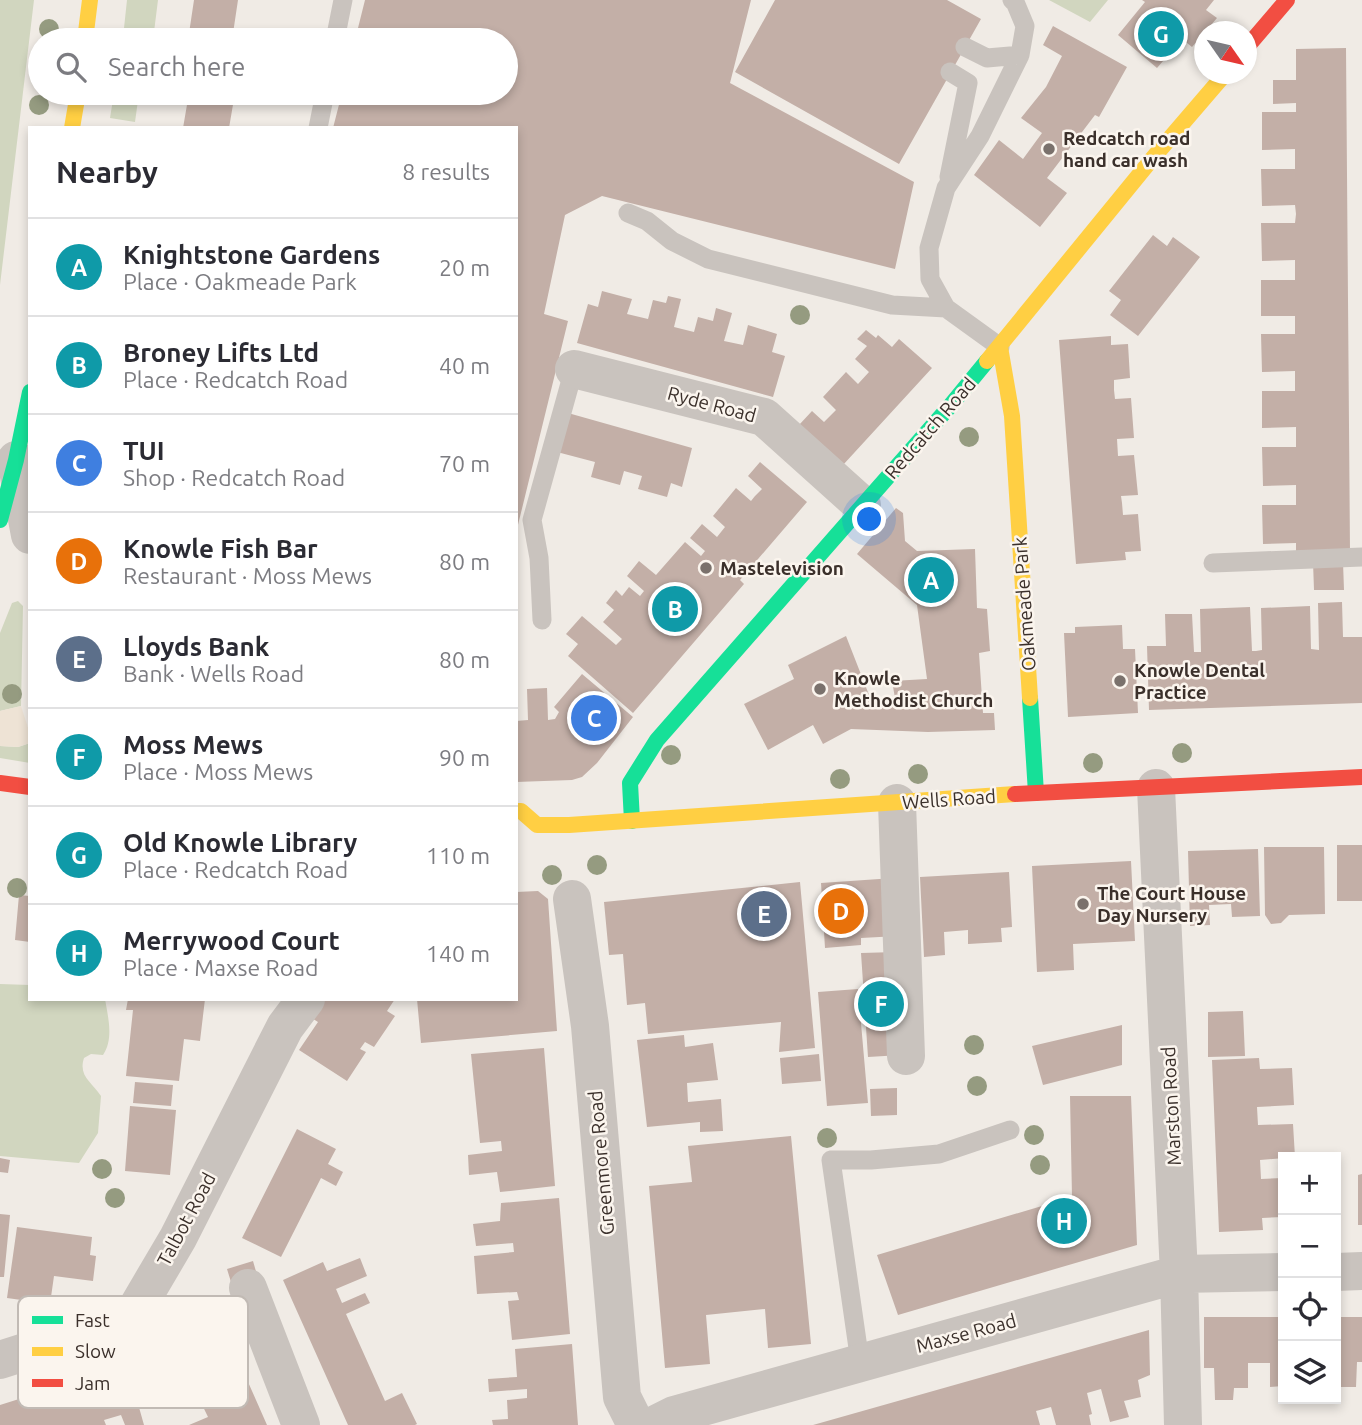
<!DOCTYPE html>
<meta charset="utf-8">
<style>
:root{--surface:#fff;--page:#f2f2f3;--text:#2b2b33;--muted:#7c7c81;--line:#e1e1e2;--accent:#0f766e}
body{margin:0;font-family:Ubuntu,sans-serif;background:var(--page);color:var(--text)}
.controls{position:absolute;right:21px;bottom:21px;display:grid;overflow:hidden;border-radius:0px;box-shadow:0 4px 10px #0003}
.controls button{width:63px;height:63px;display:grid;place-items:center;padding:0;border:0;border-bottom:2px solid var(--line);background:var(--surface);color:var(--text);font:35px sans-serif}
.compass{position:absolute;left:1194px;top:21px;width:63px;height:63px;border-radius:50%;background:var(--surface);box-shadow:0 4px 10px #0003;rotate:124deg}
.you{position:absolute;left:870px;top:520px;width:24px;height:24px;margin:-18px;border:5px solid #fff;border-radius:50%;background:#1a73e8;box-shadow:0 0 0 10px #1a73e833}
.badge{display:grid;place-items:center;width:46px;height:46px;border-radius:50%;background:var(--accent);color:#fff;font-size:23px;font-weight:700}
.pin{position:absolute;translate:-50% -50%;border:4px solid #fff;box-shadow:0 2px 7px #0006}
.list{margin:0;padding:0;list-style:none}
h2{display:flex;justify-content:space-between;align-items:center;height:91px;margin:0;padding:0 28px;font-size:30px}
h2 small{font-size:23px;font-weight:400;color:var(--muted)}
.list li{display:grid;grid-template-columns:46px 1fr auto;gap:21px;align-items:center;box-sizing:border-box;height:98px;padding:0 28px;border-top:2px solid var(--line)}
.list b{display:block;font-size:26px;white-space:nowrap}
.list p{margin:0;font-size:23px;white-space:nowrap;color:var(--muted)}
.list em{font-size:23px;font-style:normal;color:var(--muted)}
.icon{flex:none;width:38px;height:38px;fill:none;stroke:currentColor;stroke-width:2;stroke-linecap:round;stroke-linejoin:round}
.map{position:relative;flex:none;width:1362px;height:1425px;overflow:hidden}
.search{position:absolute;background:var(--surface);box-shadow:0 4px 10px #0003;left:28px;top:28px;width:490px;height:77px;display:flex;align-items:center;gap:18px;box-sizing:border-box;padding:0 24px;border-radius:38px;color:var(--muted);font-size:26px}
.panel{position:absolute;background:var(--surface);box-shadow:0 4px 10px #0003;left:28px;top:126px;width:490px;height:875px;border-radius:0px}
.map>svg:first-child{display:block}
.green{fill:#d1d6bf}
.plaza{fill:#eee3d5}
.building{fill:#c3afa7}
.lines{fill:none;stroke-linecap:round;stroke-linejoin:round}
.lane{stroke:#c9c3be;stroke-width:19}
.street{stroke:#c9c3be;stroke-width:38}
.fast{stroke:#16e098;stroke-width:16}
.slow{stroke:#ffcf43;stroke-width:16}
.jam{stroke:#f24e42;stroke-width:16}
.tree{fill:#959b80}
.poi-dot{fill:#7a716c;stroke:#fbf5ee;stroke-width:2.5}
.labels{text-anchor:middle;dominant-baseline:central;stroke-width:5;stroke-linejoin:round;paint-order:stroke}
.poi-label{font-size:19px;font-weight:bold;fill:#3b302b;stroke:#fbf5ee;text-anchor:start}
.street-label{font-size:19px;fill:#3b302b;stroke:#fbf5ee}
.key{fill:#fbf5ee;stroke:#c1bab4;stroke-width:2}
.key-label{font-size:19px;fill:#3b302b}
</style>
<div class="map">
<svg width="1362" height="1425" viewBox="0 0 1362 1425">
<rect width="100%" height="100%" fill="#f0ebe5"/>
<path class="green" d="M 0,0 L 34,0 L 0,285 Z
M 127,0 L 158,0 L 154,32 L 124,28 Z
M 1049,0 L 1108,0 L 1090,22 Z
M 114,93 L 139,93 L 135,122 L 110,118 Z
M 18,601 L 23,606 L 21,706 L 0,711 L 0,633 L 12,603 Z
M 30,743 L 30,763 L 0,758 L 0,746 L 18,747 Z
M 0,984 L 30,985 L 30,999 L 105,999 C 108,1017 114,1039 103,1055 L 91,1054 L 84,1058 C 78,1076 92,1082 101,1096 L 98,1133 L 79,1163 L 0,1156 Z"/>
<path class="plaza" d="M 21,706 L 30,734 L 30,743 L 18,747 L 0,746 L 0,711 Z"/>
<path class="building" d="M 194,0 L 238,0 L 232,40 L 188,40 Z
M 365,0 L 751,0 L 730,83 L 914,182 L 895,269 L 602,196 L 565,215 L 544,314 L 568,321 L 516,533 L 516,128 L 333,128 L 342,93 L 506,93 L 506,40 L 355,40 Z
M 775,0 L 947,0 L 981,19 L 899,164 L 735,72 Z
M 1142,0 L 1214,0 L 1206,10 L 1217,18 L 1192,47 L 1182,39 L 1157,68 L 1118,35 L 1145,2 Z
M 1053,26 L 1127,67 L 1099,117 L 1095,115 L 1047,178 L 1067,193 L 1040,227 L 974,175 L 999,140 L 1023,159 L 1042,133 L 1021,118 L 1046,87 L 1062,56 L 1043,45 Z
M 1346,48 L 1350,552 L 1296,552 L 1296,543 L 1263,544 L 1262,505 L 1296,505 L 1296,485 L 1263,486 L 1262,447 L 1296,447 L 1296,427 L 1262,428 L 1262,391 L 1295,391 L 1295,371 L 1262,372 L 1261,334 L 1295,334 L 1295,316 L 1261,316 L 1261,280 L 1295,280 L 1295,260 L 1262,261 L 1261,223 L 1295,223 L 1296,214 L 1295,205 L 1262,206 L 1261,169 L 1295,169 L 1295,149 L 1262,150 L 1262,112 L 1296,112 L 1296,103 L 1273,104 L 1273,80 L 1296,80 L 1296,49 Z
M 189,93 L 235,93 L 229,128 L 183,128 Z
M 1153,235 L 1167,246 L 1173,237 L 1200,257 L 1138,336 L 1110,315 L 1121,300 L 1109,291 Z
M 602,291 L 632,299 L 627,314 L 648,319 L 653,300 L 666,303 L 668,296 L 681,299 L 674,327 L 694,332 L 698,317 L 713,321 L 716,308 L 732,313 L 724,341 L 743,345 L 748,325 L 777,334 L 772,352 L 785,356 L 773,397 L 577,343 L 588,304 L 598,307 Z
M 866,330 L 876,338 L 878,335 L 892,347 L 899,339 L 932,368 L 843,465 L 799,425 L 812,411 L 824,422 L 836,410 L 823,397 L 846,372 L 858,384 L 869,372 L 855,359 L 867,346 L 857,339 Z
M 1111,336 L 1111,345 L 1128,344 L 1130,378 L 1114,380 L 1114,390 L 1115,399 L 1131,398 L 1134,438 L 1117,439 L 1118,456 L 1134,455 L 1138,495 L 1121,496 L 1122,503 L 1123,515 L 1138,514 L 1141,551 L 1125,552 L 1126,560 L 1076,564 L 1059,340 Z
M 568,413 L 692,448 L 682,487 L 671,483 L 667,497 L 638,489 L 642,476 L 624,471 L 620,485 L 591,477 L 595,462 L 557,452 Z
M 760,462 L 807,502 L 740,580 L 744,584 L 633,713 L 568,656 L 578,644 L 566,634 L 582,616 L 616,645 L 622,639 L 603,622 L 614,610 L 606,603 L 616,590 L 622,596 L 629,587 L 640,596 L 644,591 L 627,576 L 639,561 L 656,575 L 685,542 L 701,556 L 705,551 L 690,538 L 702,524 L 717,537 L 725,527 L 713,516 L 736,488 L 751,501 L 755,496 L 762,489 L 748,476 Z
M 896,508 L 903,513 L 905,541 L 917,551 L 975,549 L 977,608 L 987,609 L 990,651 L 979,653 L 983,713 L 994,713 L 995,730 L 928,732 L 851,729 L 823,744 L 813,725 L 768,750 L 744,704 L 794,679 L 788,665 L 846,636 L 871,700 L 895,698 L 892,681 L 927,679 L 917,605 L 857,554 Z
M 1313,562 L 1343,562 L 1344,590 L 1314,590 Z
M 1342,602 L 1343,637 L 1362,637 L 1362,703 L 1149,710 L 1147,646 L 1166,646 L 1165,614 L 1192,614 L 1194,652 L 1201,652 L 1200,609 L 1250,607 L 1252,651 L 1256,651 L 1262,650 L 1261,608 L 1310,606 L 1311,649 L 1319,650 L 1318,603 Z
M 1122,625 L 1123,649 L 1135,649 L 1138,713 L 1068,717 L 1064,633 L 1075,633 L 1075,627 Z
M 582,674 L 633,717 L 597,763 L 582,777 L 572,780 L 516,782 L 516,721 L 528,720 L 527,689 L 547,688 L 548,720 L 555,719 L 559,712 L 554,707 Z
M 1337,845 L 1362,845 L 1362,901 L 1337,901 Z
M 1264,847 L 1324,847 L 1325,914 L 1289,915 L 1281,923 L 1271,924 L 1265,915 Z
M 1258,849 L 1260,916 L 1232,917 L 1231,904 L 1209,905 L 1210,925 L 1190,926 L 1188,851 Z
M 1131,861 L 1135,941 L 1073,944 L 1074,970 L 1037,972 L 1032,866 Z
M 1009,872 L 1012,927 L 1001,928 L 1002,942 L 968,944 L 968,930 L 944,932 L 945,955 L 924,957 L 920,877 Z
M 894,878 L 898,936 L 861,938 L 861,945 L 825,948 L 821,883 Z
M 800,882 L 815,1048 L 779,1052 L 781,1022 L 648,1034 L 645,1003 L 627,1005 L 623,954 L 609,955 L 604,902 Z
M 538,891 L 548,899 L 557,1031 L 421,1043 L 417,999 L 516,999 L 516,892 Z
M 19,895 L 30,896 L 30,942 L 15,940 Z
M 896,952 L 901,1055 L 868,1057 L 861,953 Z
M 858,989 L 868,1103 L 827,1106 L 818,992 Z
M 128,999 L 205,999 L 200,1041 L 184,1039 L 179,1081 L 126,1076 L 133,1010 L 126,1010 Z
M 321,999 L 395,999 L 387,1011 L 395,1016 L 374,1047 L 365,1042 L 360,1049 L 366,1052 L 347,1081 L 299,1050 L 318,1022 L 310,1017 Z
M 1243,1011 L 1245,1056 L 1208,1057 L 1208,1012 Z
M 1122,1025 L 1122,1065 L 1043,1085 L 1032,1046 Z
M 684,1035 L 685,1047 L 713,1043 L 718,1080 L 687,1083 L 688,1102 L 721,1099 L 723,1131 L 700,1132 L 700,1122 L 647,1127 L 637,1040 Z
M 544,1048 L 555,1186 L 500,1192 L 497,1172 L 469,1175 L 468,1155 L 502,1151 L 501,1141 L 480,1143 L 471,1054 Z
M 819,1054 L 821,1081 L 782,1084 L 780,1058 Z
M 1259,1058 L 1260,1069 L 1292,1068 L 1294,1105 L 1257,1107 L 1258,1125 L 1293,1124 L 1295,1157 L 1260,1160 L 1261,1179 L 1283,1178 L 1283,1217 L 1262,1218 L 1263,1230 L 1219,1232 L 1212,1060 Z
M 135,1082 L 173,1085 L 171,1106 L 133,1103 Z
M 897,1088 L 897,1115 L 871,1116 L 870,1089 Z
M 1070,1096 L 1131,1096 L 1137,1245 L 898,1315 L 877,1255 L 1072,1197 Z
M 130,1106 L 176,1110 L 170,1175 L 125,1171 Z
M 297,1129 L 336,1149 L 328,1164 L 343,1172 L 336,1186 L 321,1178 L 281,1257 L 242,1238 Z
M 791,1136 L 811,1344 L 768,1348 L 765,1309 L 706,1315 L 710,1364 L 665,1368 L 649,1186 L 692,1182 L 688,1146 Z
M 0,1158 L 10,1160 L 8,1173 L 0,1172 Z
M 1362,1174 L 1362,1225 L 1358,1225 L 1358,1175 Z
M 559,1198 L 570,1334 L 512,1340 L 508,1301 L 519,1300 L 517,1292 L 477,1294 L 474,1256 L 514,1252 L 513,1243 L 476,1246 L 473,1224 L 500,1221 L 501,1203 Z
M 0,1214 L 10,1215 L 4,1277 L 0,1277 Z
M 17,1227 L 92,1237 L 90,1255 L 96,1256 L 93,1281 L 54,1276 L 50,1304 L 7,1298 Z
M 360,1258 L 367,1276 L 336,1289 L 342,1303 L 365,1293 L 370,1303 L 346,1314 L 385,1401 L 402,1393 L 417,1424 L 415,1425 L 348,1425 L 283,1280 L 323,1262 L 327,1271 Z
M 253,1261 L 257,1275 L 231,1282 L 227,1269 Z
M 212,1300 L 248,1382 L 267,1425 L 189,1425 L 208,1417 L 193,1386 L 173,1395 L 161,1370 L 188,1359 L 182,1346 L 157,1359 L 151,1344 L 178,1333 L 171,1318 Z
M 1204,1317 L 1283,1317 L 1283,1386 L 1270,1387 L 1270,1363 L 1248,1363 L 1248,1388 L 1234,1388 L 1233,1400 L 1215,1400 L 1214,1368 L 1204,1368 Z
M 1336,1317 L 1362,1317 L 1362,1362 L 1357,1362 L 1356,1387 L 1336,1387 Z
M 1149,1330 L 1150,1375 L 1138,1380 L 1141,1397 L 1124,1401 L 1129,1417 L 1110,1422 L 1101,1389 L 1087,1393 L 1092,1414 L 1089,1415 L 1091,1425 L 1056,1425 L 1051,1407 L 1036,1411 L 1040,1425 L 813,1425 Z
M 572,1344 L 578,1425 L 493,1425 L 492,1420 L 508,1419 L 507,1400 L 527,1398 L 527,1389 L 489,1392 L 488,1379 L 517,1377 L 515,1349 Z
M 127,1365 L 144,1425 L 125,1425 L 121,1415 L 104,1420 L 106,1425 L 0,1425 L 0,1405 Z"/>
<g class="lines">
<path class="lane" d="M 335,40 L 343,0
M 965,47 L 987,58 L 1020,55
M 318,128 L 325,93
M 949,177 L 968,83 L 950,72
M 628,213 L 647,221 L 672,241 L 708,259 L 892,305 L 946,308
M 1000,347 L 946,308 L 930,279 L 929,248 L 946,188 L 980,136 L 1020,55 L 1025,26 L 1015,2 L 1012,0
M 1213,563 L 1362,557
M 542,620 L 539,558 L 532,520 L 574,369
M 860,1362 L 831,1160 L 871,1160 L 939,1154 L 1010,1130"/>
<path class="street" d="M 574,369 L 764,417 L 862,505
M 16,460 L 30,535
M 1156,788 L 1179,1274 L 1183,1425
M 897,803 L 906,1056
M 572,899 L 590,1026 L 622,1397 L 636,1425
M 1336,1272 L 1362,1271
M 248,1288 L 301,1425
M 0,1360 L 131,1318 L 178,1238 L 285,1027 L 306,999
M 654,1425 L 674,1415 L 1179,1274 L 1283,1272"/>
<path class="fast" d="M 0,520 L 16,460 L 30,392
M 1030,698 L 1036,793
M 632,821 L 630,783 L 657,740 L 950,406 L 987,361"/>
<path class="slow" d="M 85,40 L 90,0
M 72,128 L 78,93
M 1000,347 L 1012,416 L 1030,698
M 987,361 L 1152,159 L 1225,74
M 516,811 L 521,811 L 537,825 L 569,825 L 1015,794"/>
<path class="jam" d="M 1246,48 L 1287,0
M 0,783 L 30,787
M 1015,794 L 1362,777"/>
</g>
<g class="tree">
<circle cx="49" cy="29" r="10"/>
<circle cx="39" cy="105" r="10"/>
<circle cx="800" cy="315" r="10"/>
<circle cx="969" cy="437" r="10"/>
<circle cx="12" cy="694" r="10"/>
<circle cx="1182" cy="753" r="10"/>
<circle cx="671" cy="755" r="10"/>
<circle cx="1093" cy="763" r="10"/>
<circle cx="918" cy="774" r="10"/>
<circle cx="840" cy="779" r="10"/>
<circle cx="597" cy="865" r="10"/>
<circle cx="552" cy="875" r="10"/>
<circle cx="17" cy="888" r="10"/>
<circle cx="974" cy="1045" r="10"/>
<circle cx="977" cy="1086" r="10"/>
<circle cx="1034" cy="1135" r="10"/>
<circle cx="827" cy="1138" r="10"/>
<circle cx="1040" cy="1165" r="10"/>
<circle cx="102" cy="1169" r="10"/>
<circle cx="115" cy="1198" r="10"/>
</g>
<g class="poi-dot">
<circle cx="1049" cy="149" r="7"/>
<circle cx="706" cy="568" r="7"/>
<circle cx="1120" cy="681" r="7"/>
<circle cx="820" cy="689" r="7"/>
<circle cx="1083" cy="904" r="7"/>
</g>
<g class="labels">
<g class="poi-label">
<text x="1063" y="138">Redcatch road<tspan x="1063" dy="22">hand car wash</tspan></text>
<text x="720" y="568">Mastelevision</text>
<text x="1134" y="670">Knowle Dental<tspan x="1134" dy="22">Practice</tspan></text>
<text x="834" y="678">Knowle<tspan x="834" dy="22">Methodist Church</tspan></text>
<text x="1097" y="893">The Court House<tspan x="1097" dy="22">Day Nursery</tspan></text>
</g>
<g class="street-label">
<text transform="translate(712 404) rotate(15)">Ryde Road</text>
<text transform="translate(930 428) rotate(-49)">Redcatch Road</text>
<text transform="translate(1024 604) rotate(-94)">Oakmeade Park</text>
<text transform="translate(949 799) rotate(-4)">Wells Road</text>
<text transform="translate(1171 1106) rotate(-93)">Marston Road</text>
<text transform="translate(601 1163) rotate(-95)">Greenmore Road</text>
<text transform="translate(186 1219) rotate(-62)">Talbot Road</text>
<text transform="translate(966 1333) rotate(-15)">Maxse Road</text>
</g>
</g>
<rect x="18" y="1296" width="230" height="112" rx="10" class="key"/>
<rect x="32" y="1316" width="31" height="8" fill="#16e098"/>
<rect x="32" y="1347" width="31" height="9" fill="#ffcf43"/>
<rect x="32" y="1379" width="31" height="8" fill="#f24e42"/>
<g class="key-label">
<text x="75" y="1327">Fast</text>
<text x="75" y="1358">Slow</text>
<text x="75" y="1390">Jam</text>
</g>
</svg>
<div class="controls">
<button>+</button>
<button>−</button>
<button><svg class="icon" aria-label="locate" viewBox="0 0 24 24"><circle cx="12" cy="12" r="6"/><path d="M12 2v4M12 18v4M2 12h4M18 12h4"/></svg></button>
<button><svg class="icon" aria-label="layers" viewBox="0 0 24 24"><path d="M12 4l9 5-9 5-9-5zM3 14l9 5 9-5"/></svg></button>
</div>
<svg class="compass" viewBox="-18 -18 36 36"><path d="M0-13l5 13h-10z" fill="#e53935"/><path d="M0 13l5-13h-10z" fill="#7c7c81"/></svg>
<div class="you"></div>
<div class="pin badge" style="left:931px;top:580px;background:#0f9aa8">A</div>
<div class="pin badge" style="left:675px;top:609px;background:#0f9aa8">B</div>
<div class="pin badge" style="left:594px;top:718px;background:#3f7fe0">C</div>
<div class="pin badge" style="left:841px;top:911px;background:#e8710a">D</div>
<div class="pin badge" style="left:764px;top:914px;background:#5c6f8a">E</div>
<div class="pin badge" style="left:881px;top:1004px;background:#0f9aa8">F</div>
<div class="pin badge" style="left:1161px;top:34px;background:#0f9aa8">G</div>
<div class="pin badge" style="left:1064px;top:1221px;background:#0f9aa8">H</div>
<div class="search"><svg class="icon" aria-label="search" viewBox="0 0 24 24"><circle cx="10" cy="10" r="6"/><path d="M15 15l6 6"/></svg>Search here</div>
<section class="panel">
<h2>Nearby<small>8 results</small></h2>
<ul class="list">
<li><span class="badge" style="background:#0f9aa8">A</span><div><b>Knightstone Gardens</b><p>Place · Oakmeade Park</p></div><em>20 m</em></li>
<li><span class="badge" style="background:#0f9aa8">B</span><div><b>Broney Lifts Ltd</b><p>Place · Redcatch Road</p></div><em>40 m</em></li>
<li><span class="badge" style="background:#3f7fe0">C</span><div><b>TUI</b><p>Shop · Redcatch Road</p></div><em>70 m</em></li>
<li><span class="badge" style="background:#e8710a">D</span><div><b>Knowle Fish Bar</b><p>Restaurant · Moss Mews</p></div><em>80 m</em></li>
<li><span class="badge" style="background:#5c6f8a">E</span><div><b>Lloyds Bank</b><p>Bank · Wells Road</p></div><em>80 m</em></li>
<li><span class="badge" style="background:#0f9aa8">F</span><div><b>Moss Mews</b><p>Place · Moss Mews</p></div><em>90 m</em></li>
<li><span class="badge" style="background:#0f9aa8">G</span><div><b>Old Knowle Library</b><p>Place · Redcatch Road</p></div><em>110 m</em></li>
<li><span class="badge" style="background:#0f9aa8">H</span><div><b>Merrywood Court</b><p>Place · Maxse Road</p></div><em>140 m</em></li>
</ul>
</section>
</div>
